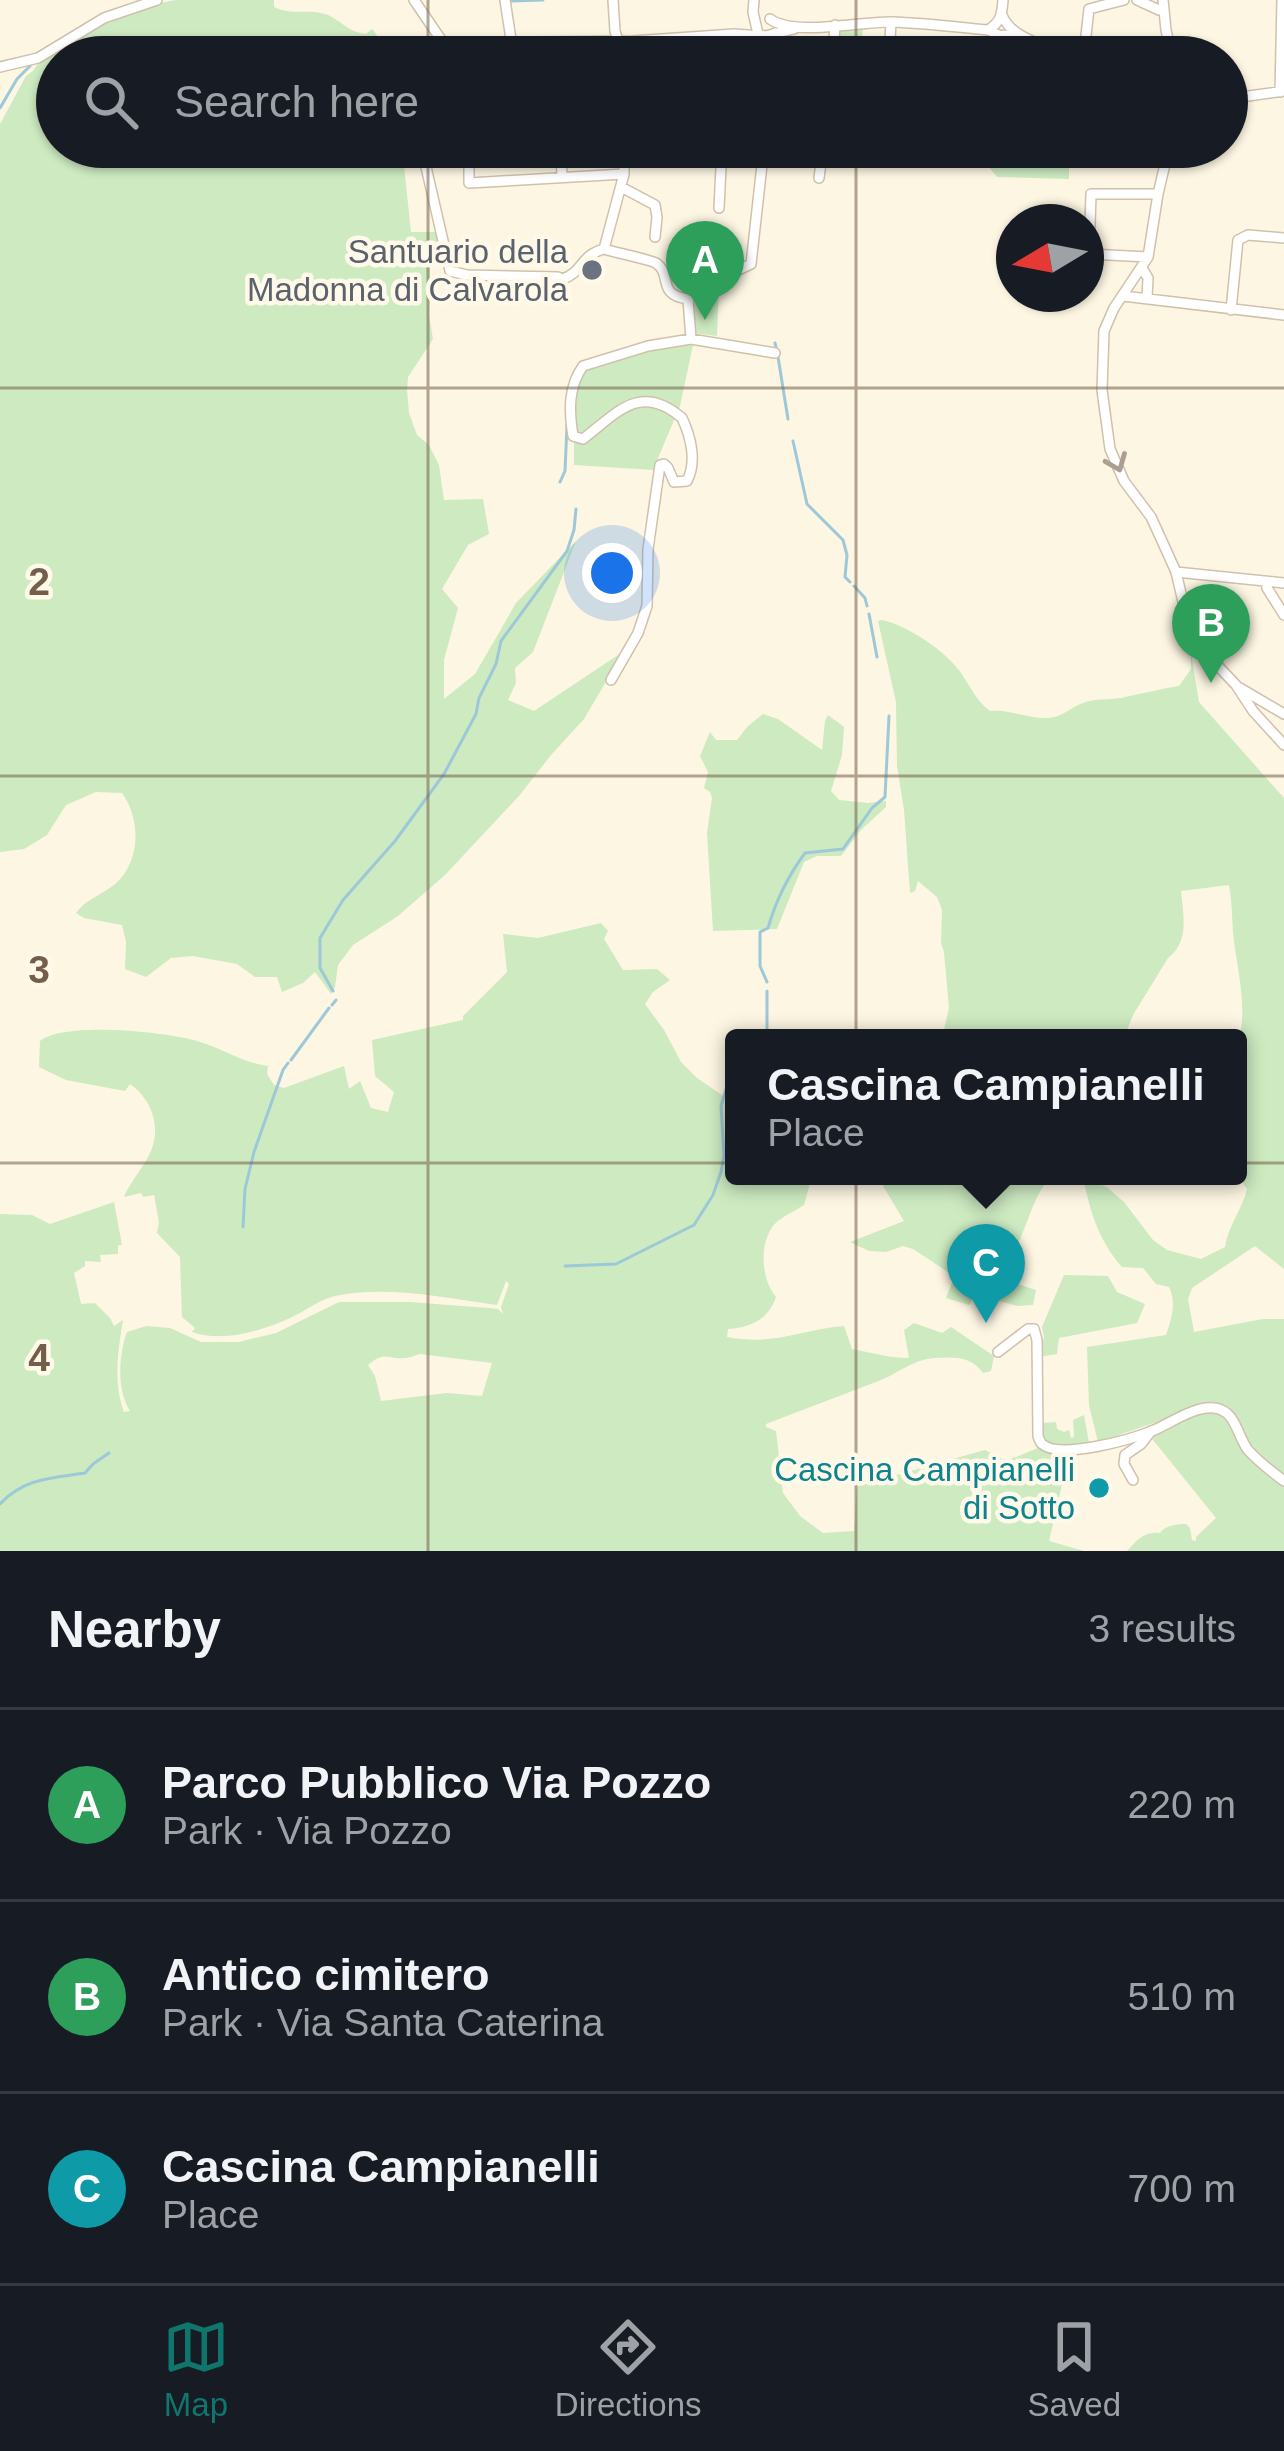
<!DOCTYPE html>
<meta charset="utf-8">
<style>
:root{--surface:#171b24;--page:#242831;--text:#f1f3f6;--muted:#9ea1a6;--line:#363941;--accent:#0f766e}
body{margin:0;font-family:Helvetica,sans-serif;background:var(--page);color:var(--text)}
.compass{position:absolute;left:996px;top:204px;width:108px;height:108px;border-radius:50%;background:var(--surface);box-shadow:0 3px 9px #0004;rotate:260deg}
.you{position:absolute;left:612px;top:573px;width:42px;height:42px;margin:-30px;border:9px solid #fff;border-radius:50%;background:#1a73e8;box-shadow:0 0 0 18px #1a73e833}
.badge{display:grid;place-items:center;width:78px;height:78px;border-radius:50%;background:var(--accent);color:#fff;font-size:39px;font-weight:700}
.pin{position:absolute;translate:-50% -99px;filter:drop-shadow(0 3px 6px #0008)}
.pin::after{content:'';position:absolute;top:63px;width:42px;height:36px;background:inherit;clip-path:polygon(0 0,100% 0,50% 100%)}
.popup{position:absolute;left:725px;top:1029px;width:522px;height:156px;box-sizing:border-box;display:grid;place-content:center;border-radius:12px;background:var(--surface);filter:drop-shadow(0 3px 9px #0005);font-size:39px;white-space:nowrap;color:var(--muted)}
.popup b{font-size:45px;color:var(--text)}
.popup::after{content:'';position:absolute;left:50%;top:100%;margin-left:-24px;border:24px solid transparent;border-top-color:var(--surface)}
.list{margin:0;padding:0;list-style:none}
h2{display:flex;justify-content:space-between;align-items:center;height:156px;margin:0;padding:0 48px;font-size:51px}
h2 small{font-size:39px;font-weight:400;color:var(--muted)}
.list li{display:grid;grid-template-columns:78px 1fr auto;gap:36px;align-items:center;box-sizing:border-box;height:192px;padding:0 48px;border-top:3px solid var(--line)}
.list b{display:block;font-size:45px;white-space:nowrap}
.list p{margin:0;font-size:39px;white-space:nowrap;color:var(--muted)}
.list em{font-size:39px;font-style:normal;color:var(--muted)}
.icon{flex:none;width:66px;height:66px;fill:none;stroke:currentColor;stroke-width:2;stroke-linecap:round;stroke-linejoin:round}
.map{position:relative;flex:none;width:1284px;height:1551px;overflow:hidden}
.search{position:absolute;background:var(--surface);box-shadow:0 3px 9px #0004;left:36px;right:36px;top:36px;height:132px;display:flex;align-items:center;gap:30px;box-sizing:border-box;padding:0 42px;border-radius:66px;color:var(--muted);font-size:45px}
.sheet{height:732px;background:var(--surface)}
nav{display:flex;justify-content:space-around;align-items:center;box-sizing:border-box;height:168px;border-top:3px solid var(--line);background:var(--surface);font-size:33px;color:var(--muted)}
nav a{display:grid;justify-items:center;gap:6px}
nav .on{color:var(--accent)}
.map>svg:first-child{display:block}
.green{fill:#cdeac1;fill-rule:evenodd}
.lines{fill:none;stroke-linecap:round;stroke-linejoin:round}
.stream{stroke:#9dc8d8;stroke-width:3}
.street-casing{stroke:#d0c1ad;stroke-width:12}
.street{stroke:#fff;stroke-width:9}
.oneway{stroke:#ac9e92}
.grid{fill:none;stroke:#755e49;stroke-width:3;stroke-opacity:0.55}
.worship-dot{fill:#6b7280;stroke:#fff9ea;stroke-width:4.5}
.culture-dot{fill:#0f9aa8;stroke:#fff9ea;stroke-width:4.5}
.labels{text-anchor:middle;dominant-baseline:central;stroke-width:9;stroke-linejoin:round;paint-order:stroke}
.worship-label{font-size:33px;fill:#5b616d;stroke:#fff9ea;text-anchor:end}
.culture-label{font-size:33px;fill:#0d838f;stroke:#fff9ea;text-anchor:end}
.grid-label{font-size:39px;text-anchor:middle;font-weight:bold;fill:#755e49;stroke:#fff9ea;stroke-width:9;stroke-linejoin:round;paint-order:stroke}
</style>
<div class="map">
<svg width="1284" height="1551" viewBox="0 0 1284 1551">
<rect width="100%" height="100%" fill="#fdf6e3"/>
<path class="green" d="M 176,0 L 274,0 L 274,7 C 292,16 310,8 328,15 C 343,22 348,32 366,34 L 372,29 L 394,57 L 57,57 L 57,147 L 402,147 L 411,232 L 436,232 L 447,263 L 430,265 L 429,316 L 433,339 L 408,377 L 407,390 L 409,413 L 417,435 L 429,445 L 439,465 L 444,500 L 483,499 L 489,534 L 468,545 L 442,589 L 458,608 L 444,660 L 444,699 L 475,674 L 516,603 L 576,541 L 533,652 L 515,668 L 516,683 L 508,700 L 534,711 L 624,651 L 584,719 L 551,755 L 519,796 L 445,875 L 398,916 L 353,945 L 338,965 L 335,987 L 331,994 L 315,972 L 303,983 L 282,992 L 277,977 L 255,977 L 237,964 L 193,956 L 171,958 L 146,977 L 125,969 L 126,942 L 122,925 L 84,918 L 76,913 C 86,899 102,895 115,884 C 141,862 141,819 122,793 L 96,792 L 66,805 L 47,835 L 24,849 L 0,852 L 0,124 L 26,76 L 33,71 L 39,62 L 98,23 L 149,5 Z
M 863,26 L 861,57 L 837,57 L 839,28 Z
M 990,147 L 1069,147 L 1069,179 L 997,177 L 988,166 Z
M 719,282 L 717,336 L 694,333 L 695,296 Z
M 685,339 L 693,345 L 680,406 L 653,470 L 574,465 L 574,389 L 588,366 Z
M 882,620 C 907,625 947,652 961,673 C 971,687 976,701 990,711 C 1010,709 1028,719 1048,718 C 1063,717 1069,708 1083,703 C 1095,698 1108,700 1121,698 C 1140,694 1160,689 1179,686 L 1191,669 L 1191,653 L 1199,702 L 1284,798 L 1284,1269 L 1255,1246 L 1192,1288 L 1188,1299 L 1194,1332 L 1263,1319 L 1284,1319 L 1284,1476 C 1270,1466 1258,1456 1249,1442 C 1235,1422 1241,1419 1219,1404 L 1207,1405 L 1098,1442 L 1089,1405 L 1087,1347 L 1166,1335 C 1171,1320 1177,1303 1169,1287 L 1156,1284 L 1143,1268 L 1122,1267 C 1100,1242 1091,1215 1084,1182 L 1089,1178 L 1108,1188 L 1124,1202 L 1153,1240 L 1167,1250 L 1201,1259 L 1225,1247 C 1228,1226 1242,1210 1247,1189 L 1237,1176 L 1238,1040 C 1249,1011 1236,964 1233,933 C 1232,917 1232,901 1229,885 L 1181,891 C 1183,915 1190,941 1168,958 L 1133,1015 L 1124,1038 L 942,1038 L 949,1008 L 944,952 L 941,943 L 942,910 L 937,897 L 918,881 L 915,891 L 910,893 L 904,810 L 897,766 L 896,702 L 878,621 Z
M 763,714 L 778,719 L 822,750 L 825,721 L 828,715 L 844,727 L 842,755 L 831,791 L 839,800 L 868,803 L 886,801 L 886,807 L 861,830 L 841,856 L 817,856 L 804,862 L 777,929 L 713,931 L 707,833 L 712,798 L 710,792 L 704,788 L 708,772 L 700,756 L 710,732 L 716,740 L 737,740 L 748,726 Z
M 601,923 L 608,931 L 604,939 L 623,970 L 657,969 L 670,980 L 653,992 L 645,1004 L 664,1030 L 681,1062 L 697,1078 L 722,1095 L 730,1107 L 734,1105 L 734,1176 L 812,1176 L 804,1205 C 794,1212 777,1218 771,1229 C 759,1249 762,1280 776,1297 C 768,1320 751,1327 728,1329 L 727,1337 C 774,1346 799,1330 844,1326 L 852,1349 L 891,1357 L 909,1358 L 904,1330 L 914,1323 L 942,1333 L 951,1327 L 994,1356 L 991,1371 L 983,1373 C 971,1355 953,1357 933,1358 C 913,1360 898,1373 881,1380 C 843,1395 804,1409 766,1424 L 766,1427 L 776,1431 L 783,1493 L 800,1516 L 823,1533 L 854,1531 L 857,1486 L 985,1450 L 1006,1461 L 1038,1448 L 1073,1453 L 1067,1463 L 1049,1541 L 1084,1551 L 0,1551 L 0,1214 L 32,1215 L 50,1224 L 114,1202 L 122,1245 L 118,1245 L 118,1254 L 100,1255 L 101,1262 L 85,1261 L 85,1266 L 74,1273 L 81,1304 L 95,1303 L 110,1318 L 114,1326 L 123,1320 C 118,1350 113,1383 124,1412 L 130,1411 C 116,1389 119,1354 127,1332 L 146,1326 L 170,1328 L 201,1342 L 239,1342 L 276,1333 L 339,1302 L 409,1302 L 489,1308 L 498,1309 L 503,1314 L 501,1307 L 509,1284 L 506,1281 L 497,1305 C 447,1298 390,1286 340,1295 C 320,1298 308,1310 290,1318 C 261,1331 223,1343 192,1332 L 195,1328 L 182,1317 L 180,1257 L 157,1233 L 159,1222 L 154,1195 L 143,1197 L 141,1193 L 124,1197 C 131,1180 149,1161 153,1145 C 160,1122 149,1097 130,1084 L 125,1091 L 66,1080 L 39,1067 L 40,1041 C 65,1021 166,1032 197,1041 C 222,1048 243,1063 268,1066 L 267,1074 L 274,1085 L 284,1088 L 344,1066 L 349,1089 L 360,1081 L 371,1108 L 388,1112 L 394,1092 L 375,1076 L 372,1040 L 463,1020 L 463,1016 L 507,972 L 503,934 L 538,938 ZM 420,1354 L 492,1363 L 482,1396 L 447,1393 L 381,1401 L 375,1376 L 368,1365 C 386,1350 387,1360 405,1358 C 410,1358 415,1355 420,1354 Z
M 877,1176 L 1077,1176 L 1075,1181 L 1045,1184 C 1027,1208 1025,1246 1001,1264 L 958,1258 L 948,1272 L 913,1249 L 903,1246 L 886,1252 L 869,1251 L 850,1242 L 904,1221 Z
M 959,1265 L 1036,1290 L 1033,1305 L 1017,1306 L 976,1294 L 969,1305 L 946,1298 Z
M 1064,1275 L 1108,1276 L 1117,1292 L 1145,1304 L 1137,1323 L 1059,1338 L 1057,1354 L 1039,1357 L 1042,1423 L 1056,1422 L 1057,1429 L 1064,1432 L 1069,1430 L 1071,1438 L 1074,1437 L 1073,1420 L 1084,1415 L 1089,1443 L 1057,1447 L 1045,1444 L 1040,1435 L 1039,1357 L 1044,1337 L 1042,1327 Z
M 1204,1411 L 1216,1411 L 1228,1423 L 1242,1446 L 1284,1485 L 1284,1551 L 1127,1551 C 1137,1540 1144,1531 1160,1533 C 1164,1526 1177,1524 1186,1524 L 1190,1528 L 1192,1540 L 1196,1541 L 1196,1537 L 1216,1518 L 1149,1435 Z"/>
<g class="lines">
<path class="stream" d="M 511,1 L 543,0
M 0,108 L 17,79 L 30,66
M 775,343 L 776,347
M 778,357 L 788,419
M 793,441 L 807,504 L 843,540 L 847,555 L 845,577 L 850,582
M 560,482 L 565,471 L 567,425
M 854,586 L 865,598 L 867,606
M 869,614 L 877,657
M 767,982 L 760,966 L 760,932 L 768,928 C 776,900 788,876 805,853 L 843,849 L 872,808 L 885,797 L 889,716
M 333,991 L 320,968 L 320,938 L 343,900 L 395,841 L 444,774 L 476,714 L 479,698 L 496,664 L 501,641 L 567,551 L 574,530 L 576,509
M 767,991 L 767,1038
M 332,1005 L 336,1000
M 291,1060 L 329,1008
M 243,1227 L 245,1189 L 254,1152 L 283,1070 L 288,1063
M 565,1266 L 616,1264 L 694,1225 L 713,1195 L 721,1172 L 724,1156 L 721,1106 L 734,1063
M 0,1504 C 24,1478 52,1478 85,1473 L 93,1464 L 109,1453"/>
<defs>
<path id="street" d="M 414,0 L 444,44 L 453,53 L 465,55 L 536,42 L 633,41 L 734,34 L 761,36
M 505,0 L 512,46
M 613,0 L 615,31 L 623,57
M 754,0 L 753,12 L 758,34 L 765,36 L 794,29
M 1137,0 L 1159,10
M 1163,0 L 1166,30 L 1172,57
M 1002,15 C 1011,39 1048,46 1070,57
M 770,19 C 795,37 860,21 892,22 C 924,23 956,27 988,30 L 1001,36 L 1018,34
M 988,30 C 1001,22 1002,14 1003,0
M 1085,44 L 1089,9 L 1124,0
M 773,57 L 775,33
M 833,57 L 835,25
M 889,57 L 891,22
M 998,57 L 1004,35
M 0,67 L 38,58 L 104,18 L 157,0
M 1280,92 L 1282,0
M 1227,99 L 1284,91
M 426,147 L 426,167 L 450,271 L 467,275 L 558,277 L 562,279 C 583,273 580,255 604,249 L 624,174 L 624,147
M 469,147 L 469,183 L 624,174
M 561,147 L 562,177
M 1169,147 L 1158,194 L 1148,257 L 1114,308 L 1104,331 L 1102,390 L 1110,449 L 1124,481 L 1151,517 L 1167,552 L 1176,572 L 1187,619 L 1197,644 L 1236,685 L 1253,711 L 1284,745
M 819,178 L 823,147
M 621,187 L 655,205 L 657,217 L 655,237
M 719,208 L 722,147
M 604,249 C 613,252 651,260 656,263 C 673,275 656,295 688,299
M 1148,257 L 1089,254 L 1091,194 L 1158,194
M 1142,268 L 1148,278 L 1147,298
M 1123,296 L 1284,315
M 1231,310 L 1238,240 L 1248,235 L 1284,238
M 691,339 L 688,299 L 713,282 L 751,264 L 764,147
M 660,465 L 664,464 L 668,468 L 674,482 L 687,481 C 697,462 691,437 682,418 C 640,382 617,413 583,439 L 573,436 C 569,411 568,387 583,366 L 648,346 L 691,339 L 775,353
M 1176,572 L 1284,583
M 1267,582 L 1267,588 L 1284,615
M 611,680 L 638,633 L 647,606 L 648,549 L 660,465
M 1240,688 L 1284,714
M 998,1352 L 1028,1329 L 1034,1329 L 1037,1340 L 1038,1436 C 1039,1439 1040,1442 1042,1444 C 1060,1460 1132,1439 1152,1431 C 1171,1423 1194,1406 1214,1408 C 1236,1410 1237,1436 1248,1450 C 1258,1461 1272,1472 1284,1481
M 1133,1480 L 1124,1464 L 1125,1455 L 1141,1444 L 1151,1431"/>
</defs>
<use href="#street" class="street-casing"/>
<use href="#street" class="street"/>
</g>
<defs><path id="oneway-chevron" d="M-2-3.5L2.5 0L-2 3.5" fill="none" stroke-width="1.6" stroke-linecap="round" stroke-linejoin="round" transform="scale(3)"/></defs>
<use class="oneway" href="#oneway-chevron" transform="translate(1117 463) rotate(68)"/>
<path class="grid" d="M 428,0 L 428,57M 856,0 L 856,57M 428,147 L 428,1551M 856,147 L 856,1551M 0,388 L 1284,388M 0,776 L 1284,776M 0,1163 L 1284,1163"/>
<circle class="worship-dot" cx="592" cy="270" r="12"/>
<circle class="culture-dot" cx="1099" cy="1488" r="12"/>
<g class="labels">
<g class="worship-label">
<text x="568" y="251">Santuario della<tspan x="568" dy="38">Madonna di Calvarola</tspan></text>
</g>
<g class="culture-label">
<text x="1075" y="1469">Cascina Campianelli<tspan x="1075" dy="38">di Sotto</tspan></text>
</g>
</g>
<g class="grid-label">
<text x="39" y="595">2</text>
<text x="39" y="983">3</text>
<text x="39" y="1371">4</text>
</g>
</svg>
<svg class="compass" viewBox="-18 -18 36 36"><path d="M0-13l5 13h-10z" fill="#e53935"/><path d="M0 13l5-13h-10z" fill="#9ea1a6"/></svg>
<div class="you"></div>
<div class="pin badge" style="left:705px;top:320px;background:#2e9e5b">A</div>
<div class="pin badge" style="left:1211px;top:683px;background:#2e9e5b">B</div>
<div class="pin badge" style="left:986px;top:1323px;background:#0f9aa8">C</div>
<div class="popup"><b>Cascina Campianelli</b>Place</div>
<div class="search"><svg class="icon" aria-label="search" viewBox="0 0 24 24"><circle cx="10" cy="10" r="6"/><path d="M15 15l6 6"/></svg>Search here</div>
</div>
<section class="sheet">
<h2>Nearby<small>3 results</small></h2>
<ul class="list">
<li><span class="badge" style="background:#2e9e5b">A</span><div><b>Parco Pubblico Via Pozzo</b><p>Park · Via Pozzo</p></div><em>220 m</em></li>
<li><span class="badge" style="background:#2e9e5b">B</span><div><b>Antico cimitero</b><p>Park · Via Santa Caterina</p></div><em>510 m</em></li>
<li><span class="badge" style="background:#0f9aa8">C</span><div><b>Cascina Campianelli</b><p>Place</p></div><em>700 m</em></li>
</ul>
</section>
<nav>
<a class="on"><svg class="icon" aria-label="map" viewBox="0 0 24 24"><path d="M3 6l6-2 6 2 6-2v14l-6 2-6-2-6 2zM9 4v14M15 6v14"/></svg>Map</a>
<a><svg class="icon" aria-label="directions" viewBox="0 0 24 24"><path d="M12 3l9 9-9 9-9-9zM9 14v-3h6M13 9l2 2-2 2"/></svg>Directions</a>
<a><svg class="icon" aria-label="saved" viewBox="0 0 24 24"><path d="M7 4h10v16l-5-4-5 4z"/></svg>Saved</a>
</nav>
